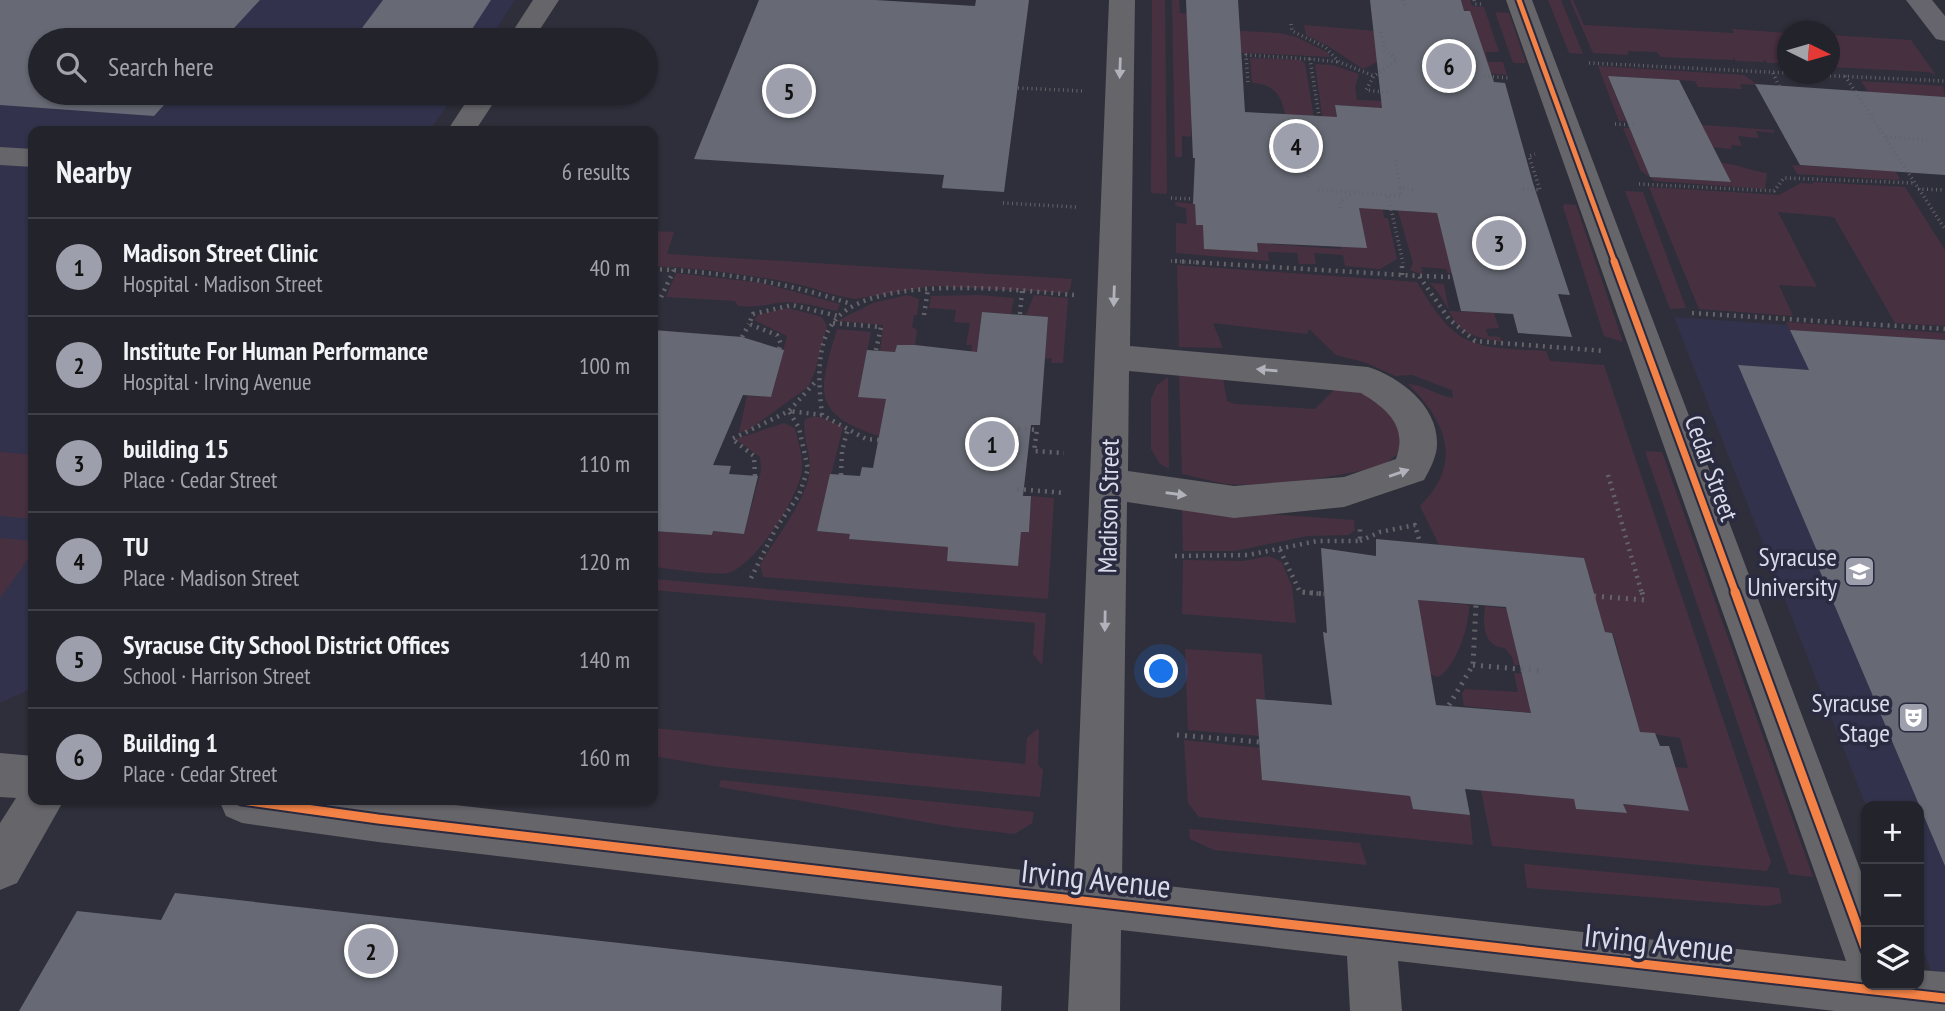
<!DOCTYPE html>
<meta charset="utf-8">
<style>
:root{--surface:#23232c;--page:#2b2b34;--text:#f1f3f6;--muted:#a3a4a9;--line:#404048;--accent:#9e9fac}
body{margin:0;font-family:"PT Sans Narrow",sans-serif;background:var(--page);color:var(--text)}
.controls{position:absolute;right:21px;bottom:21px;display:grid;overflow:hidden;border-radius:14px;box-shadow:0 2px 5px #0004}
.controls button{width:63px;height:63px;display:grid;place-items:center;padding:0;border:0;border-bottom:2px solid var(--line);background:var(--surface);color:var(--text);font:35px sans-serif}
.compass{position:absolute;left:1777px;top:21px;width:63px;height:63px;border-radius:50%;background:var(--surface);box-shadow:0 2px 5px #0004;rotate:95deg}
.you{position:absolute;left:1162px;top:672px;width:24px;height:24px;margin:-18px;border:5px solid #fff;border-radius:50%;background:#1a73e8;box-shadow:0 0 0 10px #1a73e833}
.badge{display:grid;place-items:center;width:46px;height:46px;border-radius:50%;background:var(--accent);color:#111;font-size:23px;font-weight:700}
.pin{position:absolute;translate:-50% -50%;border:4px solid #fff;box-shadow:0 2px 7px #0006}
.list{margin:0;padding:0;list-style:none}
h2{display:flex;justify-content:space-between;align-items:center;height:91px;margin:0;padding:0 28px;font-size:30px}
h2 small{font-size:23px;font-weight:400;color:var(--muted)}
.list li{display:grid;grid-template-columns:46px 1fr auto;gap:21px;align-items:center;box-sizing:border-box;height:98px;padding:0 28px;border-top:2px solid var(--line)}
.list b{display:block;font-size:26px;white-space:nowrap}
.list p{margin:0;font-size:23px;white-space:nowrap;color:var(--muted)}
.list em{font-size:23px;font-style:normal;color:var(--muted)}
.icon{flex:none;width:38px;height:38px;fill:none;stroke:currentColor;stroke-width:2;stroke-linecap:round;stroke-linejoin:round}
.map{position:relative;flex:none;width:1945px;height:1011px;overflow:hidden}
.search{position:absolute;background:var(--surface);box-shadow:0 2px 5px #0004;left:28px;top:28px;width:630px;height:77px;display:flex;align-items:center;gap:18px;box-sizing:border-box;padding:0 24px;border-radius:38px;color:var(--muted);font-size:26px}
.panel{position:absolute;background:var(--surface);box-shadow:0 2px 5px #0004;left:28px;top:126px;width:630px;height:679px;border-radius:14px}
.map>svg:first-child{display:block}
.built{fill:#32324c}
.green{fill:#473141}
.building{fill:#676a74;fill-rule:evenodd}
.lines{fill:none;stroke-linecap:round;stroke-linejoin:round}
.path-far2{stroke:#646369;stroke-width:3.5;stroke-dasharray:1 3.5;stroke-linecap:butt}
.path-far1{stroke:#646369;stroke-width:4.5;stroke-dasharray:2 5;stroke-linecap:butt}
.path{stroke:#646369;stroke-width:5;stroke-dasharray:2 6;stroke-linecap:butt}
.minor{fill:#666569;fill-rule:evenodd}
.major{fill:#66656d;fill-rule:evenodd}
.cycleway-far2-casing{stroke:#2a2a40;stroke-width:9}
.cycleway-far1-casing{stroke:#2a2a40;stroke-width:11}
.cycleway-casing{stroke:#2a2a40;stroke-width:13}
.cycleway-far2{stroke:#f48246;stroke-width:5}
.cycleway-far1{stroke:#f48246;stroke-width:7}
.cycleway{stroke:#f48246;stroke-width:9}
.oneway{fill:#b1b2bc}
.labels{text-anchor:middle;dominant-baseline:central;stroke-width:7;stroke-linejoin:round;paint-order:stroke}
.street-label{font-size:26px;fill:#dadbe9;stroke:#2a2a40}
.poi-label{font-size:26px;fill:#dadbe9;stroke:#2a2a40;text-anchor:end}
.near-street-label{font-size:32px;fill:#dadbe9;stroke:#2a2a40}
</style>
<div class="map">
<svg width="1945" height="1011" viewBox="0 0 1945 1011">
<rect width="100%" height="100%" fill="#2f2f3b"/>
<path class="built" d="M 0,0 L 515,0 L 489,40 L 40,40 L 40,93 L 456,93 L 429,131 L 33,131 L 33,688 L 0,703 Z
M 1674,317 L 1945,336 L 1945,1007 L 1919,940 L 1919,806 L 1866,806 Z"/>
<path class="green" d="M 1152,0 L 1165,0 L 1167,194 L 1151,193 Z
M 1172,0 L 1179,0 L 1180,13 L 1202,15 L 1203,29 L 1280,33 L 1296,37 L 1329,53 L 1329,57 L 1188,50 L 1191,113 L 1197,119 L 1191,119 L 1191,137 L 1182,136 L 1182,157 L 1175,157 Z
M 1461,0 L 1470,0 L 1472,6 L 1484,7 L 1499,52 L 1486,52 L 1488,62 L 1503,62 L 1507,75 L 1484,73 L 1470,11 L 1459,10 L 1458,5 L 1463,6 Z
M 1548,0 L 1561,0 L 1583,54 L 1569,53 Z
M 1570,0 L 1573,0 L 1584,25 L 1734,33 L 1732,29 L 1787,33 L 1787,63 L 1767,63 L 1764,59 L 1764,62 L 1736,61 L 1733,57 L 1733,60 L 1661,57 L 1657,52 L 1628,51 L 1628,55 L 1593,53 Z
M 1495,12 L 1509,13 L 1526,63 L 1513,63 Z
M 1304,25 L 1376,31 L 1388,57 L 1363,69 L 1328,46 L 1306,35 Z
M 1830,35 L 1911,40 L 1936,75 L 1929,72 L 1830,67 Z
M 1250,58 L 1301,60 L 1305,64 L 1314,118 L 1285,114 C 1281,94 1273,84 1252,83 Z
M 1315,64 L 1332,65 L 1359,74 L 1355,87 L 1357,100 L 1382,101 L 1383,108 L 1335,105 L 1338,123 L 1323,122 Z
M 1598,66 L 1744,75 L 1758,85 L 1740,84 L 1742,89 L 1698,87 L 1695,81 L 1608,76 L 1626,121 L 1619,121 Z
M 1861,81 L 1943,86 L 1945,97 L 1896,94 L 1897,134 Z
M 1702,125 L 1774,130 L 1774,133 L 1756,131 L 1759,138 L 1738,136 L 1742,146 L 1731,145 L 1732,149 L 1711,147 Z
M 1623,128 L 1630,128 L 1650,177 L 1730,182 L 1721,163 C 1739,164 1750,171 1767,173 L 1765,189 L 1655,181 L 1641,171 Z
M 1792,165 L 1895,171 L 1900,178 L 1897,180 L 1797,174 Z
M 1813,182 L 1905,187 L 1945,250 L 1945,326 L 1895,323 L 1834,217 L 1778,212 L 1817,287 L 1779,285 L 1793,316 L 1699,309 L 1649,187 L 1779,195 L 1801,183 L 1813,184 Z
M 1625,191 L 1643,192 L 1686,308 L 1670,309 Z
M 1381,197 L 1384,218 L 1388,218 L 1397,259 L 1380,269 L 1345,266 L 1343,255 L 1314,253 L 1316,264 L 1299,264 L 1297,253 L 1268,252 L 1269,261 L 1176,253 L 1176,223 L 1187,224 L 1186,208 L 1176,206 L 1175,202 L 1195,204 L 1196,224 L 1203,225 L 1258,252 L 1257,243 L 1341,249 L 1341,246 L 1366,247 L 1359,210 L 1343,208 Z
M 1394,197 L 1401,197 L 1404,211 L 1437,213 L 1452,273 L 1448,273 L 1446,269 L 1421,267 L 1423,275 L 1410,270 L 1413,263 Z
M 1564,204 L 1576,205 L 1623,342 L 1604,336 L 1563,207 Z
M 653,231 L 674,232 L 667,254 L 1072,279 L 1070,289 L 1067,293 L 933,286 L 855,299 C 833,296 813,287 792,283 C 746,274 700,268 653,266 Z
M 1177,265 L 1417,282 C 1457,350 1471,347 1546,351 L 1550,361 L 1604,365 L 1771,862 L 1767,871 L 1492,846 L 1481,790 L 1574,799 L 1576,809 L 1626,813 L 1623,804 L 1688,811 L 1675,767 L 1688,768 L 1680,738 L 1640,732 L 1613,633 L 1605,632 L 1584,558 L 1439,545 L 1420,506 C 1464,463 1446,421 1408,384 C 1425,385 1437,396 1453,398 L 1452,390 L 1412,375 L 1395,376 L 1367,363 L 1336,355 L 1309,329 L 1307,334 L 1213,323 L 1223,348 L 1179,347 Z
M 676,273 L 762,283 L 840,304 L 837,311 C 818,307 796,300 777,303 C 763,306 753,307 738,306 L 735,301 L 666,297 Z
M 1430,283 L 1444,284 L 1449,311 L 1494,313 L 1499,328 L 1486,329 L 1488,336 L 1500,337 L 1502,342 C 1442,333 1462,318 1430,283 Z
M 907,295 L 919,299 L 917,315 L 914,315 L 912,327 L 917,330 L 915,345 L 897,345 L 895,352 L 880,351 L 883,325 L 837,321 L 873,303 Z
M 979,295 L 1014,298 L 1011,314 L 982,312 L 976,361 L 970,360 L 972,345 L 966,345 L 970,323 L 954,322 L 956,310 L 929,308 L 931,296 Z
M 1034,295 L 1068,298 L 1063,363 L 1051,363 L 1052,358 L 1045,359 L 1048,317 L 1026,315 Z
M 788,308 L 822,317 L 827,326 L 815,371 L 808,387 L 747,431 L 739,432 L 747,396 L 771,397 L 787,336 L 754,320 L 759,314 Z
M 1786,322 L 1945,333 L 1945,340 L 1790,330 Z
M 837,329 L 871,332 L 858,396 L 886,399 L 879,436 C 808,413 820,389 837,329 Z
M 1179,372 L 1223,378 L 1227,401 L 1235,404 L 1315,409 L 1335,389 L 1372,393 L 1400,428 L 1399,453 L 1381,467 L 1279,486 L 1225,484 L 1182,474 Z
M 1168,377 L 1169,469 L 1160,464 L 1151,449 L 1151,399 L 1157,385 Z
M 812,417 L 821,417 L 843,427 L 817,531 L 850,534 L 850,539 L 948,547 L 947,561 L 1018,565 L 1021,532 L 1029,532 L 1031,496 L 1054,498 L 1048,599 L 763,577 L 760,565 C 775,538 809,498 810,468 C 810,451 802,436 805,419 Z
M 784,423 L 795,428 C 798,441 803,456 802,470 C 799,497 755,565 728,573 C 715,576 669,568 653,567 L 653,531 L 712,535 L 713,531 L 744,534 L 761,471 L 760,457 L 736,439 Z
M 1645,451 L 1662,452 L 1813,877 L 1789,874 Z
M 0,452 L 33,455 L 33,519 L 0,516 Z
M 1182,508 L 1354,520 L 1355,530 L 1349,535 L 1307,536 L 1235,551 L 1183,551 Z
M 0,538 L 33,541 L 33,553 L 0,598 Z
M 1269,556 L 1282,562 L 1292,587 L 1296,623 L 1182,614 L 1183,560 L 1243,561 Z
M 653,579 L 1046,613 L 1042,665 L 1033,654 L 1035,623 L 653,590 Z
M 1411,599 L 1469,605 C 1470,624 1456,668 1438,677 L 1430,674 L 1422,625 L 1415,624 Z
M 1485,606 L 1523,610 L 1514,641 L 1519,665 L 1514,665 L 1512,657 L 1505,648 C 1482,646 1483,623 1485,606 Z
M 1185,649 L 1262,654 L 1265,699 L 1256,699 L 1259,736 L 1188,730 Z
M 1514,673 L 1543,675 L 1552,715 L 1464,706 L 1462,693 L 1465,689 L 1518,692 Z
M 653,728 L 1025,764 L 1027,738 L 1037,729 L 1039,730 L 1038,765 L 1043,770 L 1040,797 L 719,767 L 653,756 Z
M 1184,740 L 1260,748 L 1263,780 L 1410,796 L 1413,809 L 1470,815 L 1473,845 L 1199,817 L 1188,803 Z
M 721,780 L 1034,812 L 1032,823 L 1015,834 L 954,827 L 719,787 Z
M 1189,829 L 1360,843 L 1367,865 L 1214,850 L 1190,839 Z
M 1524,864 L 1779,888 L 1782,903 L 1768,906 L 1527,888 Z"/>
<path class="building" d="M 0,0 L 260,0 L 223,40 L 40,40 L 40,93 L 175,93 L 154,116 L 0,105 Z
M 383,0 L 491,0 L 465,40 L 353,40 Z
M 759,0 L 875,0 L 975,6 L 976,0 L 1029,0 L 1004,192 L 942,188 L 944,175 L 694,159 Z
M 1186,0 L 1238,0 L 1245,112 L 1337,117 L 1335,105 L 1382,108 L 1370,0 L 1461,0 L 1464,11 L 1470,11 L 1494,82 L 1505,83 L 1533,183 L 1570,295 L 1558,294 L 1572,337 L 1518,333 L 1513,314 L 1461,311 L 1437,213 L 1359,208 L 1367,248 L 1257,243 L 1258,252 L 1204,249 L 1203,225 L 1196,225 L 1195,204 L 1193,204 L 1195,158 L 1193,158 Z
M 1608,76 L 1679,80 L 1731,182 L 1650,177 Z
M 1755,84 L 1945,97 L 1945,175 L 1800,165 Z
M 982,312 L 1048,317 L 1040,425 L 1031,425 L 1023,496 L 1031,496 L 1029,532 L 1021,532 L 1018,566 L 947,561 L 948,547 L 849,539 L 850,534 L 817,531 L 830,474 L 860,476 L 862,467 L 873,468 L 886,399 L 858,397 L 867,350 L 895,352 L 897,345 L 915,345 L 977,352 Z
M 653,330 L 742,337 L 784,350 L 771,397 L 743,395 L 713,465 L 731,466 L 729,474 L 758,476 L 744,534 L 713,531 L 712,535 L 653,531 Z
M 1790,330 L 1945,340 L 1945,866 L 1814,557 L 1820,558 L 1738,365 L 1809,370 Z
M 1376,539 L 1584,558 L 1605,632 L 1612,633 L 1640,732 L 1655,733 L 1660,746 L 1669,746 L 1689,811 L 1623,804 L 1627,813 L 1576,809 L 1574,799 L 1465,789 L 1470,815 L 1413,809 L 1410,796 L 1262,780 L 1256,699 L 1332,705 L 1323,632 L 1327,633 L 1321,548 L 1376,556 ZM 1418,600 L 1506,607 L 1531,713 L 1436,705 Z
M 175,893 L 1002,986 L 1001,1011 L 19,1011 L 77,911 L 161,920 Z"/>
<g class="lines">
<path class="path-far2" d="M 1403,0 L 1405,6
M 1474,0 L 1475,4 L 1484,4
M 1291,24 L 1292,31 L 1325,47 L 1339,62 L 1374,76
M 1381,32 L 1384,48 L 1397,60 L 1374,76 L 1366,90 L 1390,93
M 1589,63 L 1787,73
M 1773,73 L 1779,86
M 1794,74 L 1945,81
M 1484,76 L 1509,78
M 1845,76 L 1945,229
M 1248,82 L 1246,55 L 1310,59
M 1018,88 L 1083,91
M 1320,122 L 1310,59 L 1339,62
M 1615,124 L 1636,125
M 1886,137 L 1927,140
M 1395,160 L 1400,188 L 1413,190
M 1308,177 L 1310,158
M 1639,184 L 1774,191 L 1784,178 L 1915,183
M 1400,188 L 1401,196 L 1388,195 L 1403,263
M 1523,189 L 1540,190 L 1529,156 L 1535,154
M 1918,189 L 1945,190
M 1318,190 L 1388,195
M 1171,198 L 1193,199
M 1003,203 L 1076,207
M 1340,208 L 1340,202 L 1354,193
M 1171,261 L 1204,263"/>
<path class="path-far1" d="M 1175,261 L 1419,276 L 1449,319 L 1475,341 L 1605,351
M 653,269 C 721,272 786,282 851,304
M 33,271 L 29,276 L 33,276
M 1402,275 L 1402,261
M 1420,276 L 1453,277
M 661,297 L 674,270
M 1692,313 L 1945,329
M 1020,314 L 1022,291
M 924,315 L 928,289
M 833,323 L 881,327 L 876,350
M 742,337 L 749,324
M 779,349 L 781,344 L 777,335 L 749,324 L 753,314 L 792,305 L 838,316
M 1011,428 L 1037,430 L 1034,451 L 1064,453
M 879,440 L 866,439 L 822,415 C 819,385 814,341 838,317 C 881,274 1016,290 1074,295
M 841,475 L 842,451 L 848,428
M 1608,475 L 1642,594
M 755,476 L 754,456 L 732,439 L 789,411 L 817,380
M 1017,489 L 1065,493
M 1360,541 L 1380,532 L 1415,525 L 1420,543
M 1280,550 L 1300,592 L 1324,594
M 1175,556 L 1248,555 L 1317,541 L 1360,541 L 1360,526
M 751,578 L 776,528 L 799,495 L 808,469 L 799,428 L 789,411 L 822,415"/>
<path class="path" d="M 1303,592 L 1324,594
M 1594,596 L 1644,600 L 1642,592
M 1473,665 L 1542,671
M 1449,705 L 1473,665 L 1476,605
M 1177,735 L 1260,742"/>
<path class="minor" d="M 533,0 L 559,0 L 533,40 L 507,40 Z
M 1109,0 L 1135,0 L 1130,346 L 1368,367 C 1400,377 1438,406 1437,444 C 1437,456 1430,469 1424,480 L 1344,507 L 1234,518 L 1127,502 L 1122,881 L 1846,961 L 1506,0 L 1532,0 L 1866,885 L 1866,985 L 1919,985 L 1919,970 L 1945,972 L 1945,1011 L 1835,1011 L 1398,961 L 1402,1011 L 1350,1011 L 1347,956 L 1121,930 L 1120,1011 L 1068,1011 L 1072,924 L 378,842 L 242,823 L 226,816 L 219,800 L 411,800 L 1074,876 ZM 1129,371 L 1361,393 C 1387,409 1408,426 1396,459 L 1344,477 L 1234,486 L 1128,471 Z
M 472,93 L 500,93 L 475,131 L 447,131 Z
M 0,147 L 33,149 L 33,167 L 0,165 Z
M 0,753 L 33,756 L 33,800 L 64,800 L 17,883 L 0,890 L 0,823 L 16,798 L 0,797 Z"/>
<path class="major" d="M 1906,0 L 1932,0 L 1945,16 L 1945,41 L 1936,39 Z"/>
<defs>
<path id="cycleway-far2" d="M 1519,0 L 1615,263"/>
<path id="cycleway-far1" d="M 1614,261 L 1736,594"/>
<path id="cycleway" d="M 1735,592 L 1866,950
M 242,800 L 378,819 L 1011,893 L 1945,998"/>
</defs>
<use href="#cycleway-far2" class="cycleway-far2-casing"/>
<use href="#cycleway-far1" class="cycleway-far1-casing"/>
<use href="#cycleway" class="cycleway-casing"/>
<use href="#cycleway-far2" class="cycleway-far2"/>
<use href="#cycleway-far1" class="cycleway-far1"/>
<use href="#cycleway" class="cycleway"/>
</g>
<defs><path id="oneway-solid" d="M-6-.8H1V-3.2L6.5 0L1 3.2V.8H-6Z" transform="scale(1.75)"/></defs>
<g class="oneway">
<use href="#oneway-solid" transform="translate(1120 68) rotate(92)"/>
<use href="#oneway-solid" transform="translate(1114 296) rotate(92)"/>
<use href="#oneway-solid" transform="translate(1267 370) rotate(-175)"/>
<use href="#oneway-solid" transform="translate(1399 473) rotate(-19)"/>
<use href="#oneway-solid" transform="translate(1176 494) rotate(8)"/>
<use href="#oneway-solid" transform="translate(1105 621) rotate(91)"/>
</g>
<defs>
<symbol id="university-square" viewBox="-11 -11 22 22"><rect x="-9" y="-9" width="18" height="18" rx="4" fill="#9e9fac" stroke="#2a2a40"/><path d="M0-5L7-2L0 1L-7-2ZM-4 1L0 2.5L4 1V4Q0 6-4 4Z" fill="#fff"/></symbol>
<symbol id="theatre-square" viewBox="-11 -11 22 22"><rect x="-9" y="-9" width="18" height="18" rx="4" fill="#9e9fac" stroke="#2a2a40"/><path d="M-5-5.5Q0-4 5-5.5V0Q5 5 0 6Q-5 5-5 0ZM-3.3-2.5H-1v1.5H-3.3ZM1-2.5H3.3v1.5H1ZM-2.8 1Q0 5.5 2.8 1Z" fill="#fff"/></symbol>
</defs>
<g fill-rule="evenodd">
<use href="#university-square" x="1842" y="554" width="35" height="35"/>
<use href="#theatre-square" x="1896" y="700" width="35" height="35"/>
</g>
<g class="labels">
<g class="street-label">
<text transform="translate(1712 468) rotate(70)">Cedar Street</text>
<text transform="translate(1108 506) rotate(-89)">Madison Street</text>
</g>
<g class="poi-label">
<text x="1837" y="556">Syracuse<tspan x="1837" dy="30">University</tspan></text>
<text x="1890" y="702">Syracuse<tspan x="1890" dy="30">Stage</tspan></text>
</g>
<g class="near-street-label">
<text transform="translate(1096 878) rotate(6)">Irving Avenue</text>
<text transform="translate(1659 942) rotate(6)">Irving Avenue</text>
</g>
</g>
</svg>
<div class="controls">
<button>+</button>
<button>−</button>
<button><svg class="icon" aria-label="layers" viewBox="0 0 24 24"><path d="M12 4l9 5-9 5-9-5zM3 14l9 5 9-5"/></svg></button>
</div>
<svg class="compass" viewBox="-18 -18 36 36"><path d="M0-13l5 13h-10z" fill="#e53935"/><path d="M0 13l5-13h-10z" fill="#a3a4a9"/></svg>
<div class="you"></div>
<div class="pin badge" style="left:992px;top:444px">1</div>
<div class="pin badge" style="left:371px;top:951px">2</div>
<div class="pin badge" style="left:1499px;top:243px">3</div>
<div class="pin badge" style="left:1296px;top:146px">4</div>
<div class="pin badge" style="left:789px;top:91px">5</div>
<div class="pin badge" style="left:1449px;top:66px">6</div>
<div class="search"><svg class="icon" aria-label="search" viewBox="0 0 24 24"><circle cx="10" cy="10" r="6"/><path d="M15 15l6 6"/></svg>Search here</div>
<section class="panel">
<h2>Nearby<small>6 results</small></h2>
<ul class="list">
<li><span class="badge">1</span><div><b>Madison Street Clinic</b><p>Hospital · Madison Street</p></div><em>40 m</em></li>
<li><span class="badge">2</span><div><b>Institute For Human Performance</b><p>Hospital · Irving Avenue</p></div><em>100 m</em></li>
<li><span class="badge">3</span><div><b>building 15</b><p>Place · Cedar Street</p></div><em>110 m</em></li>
<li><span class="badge">4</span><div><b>TU</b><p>Place · Madison Street</p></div><em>120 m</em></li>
<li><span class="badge">5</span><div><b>Syracuse City School District Offices</b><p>School · Harrison Street</p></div><em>140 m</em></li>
<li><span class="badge">6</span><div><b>Building 1</b><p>Place · Cedar Street</p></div><em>160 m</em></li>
</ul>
</section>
</div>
